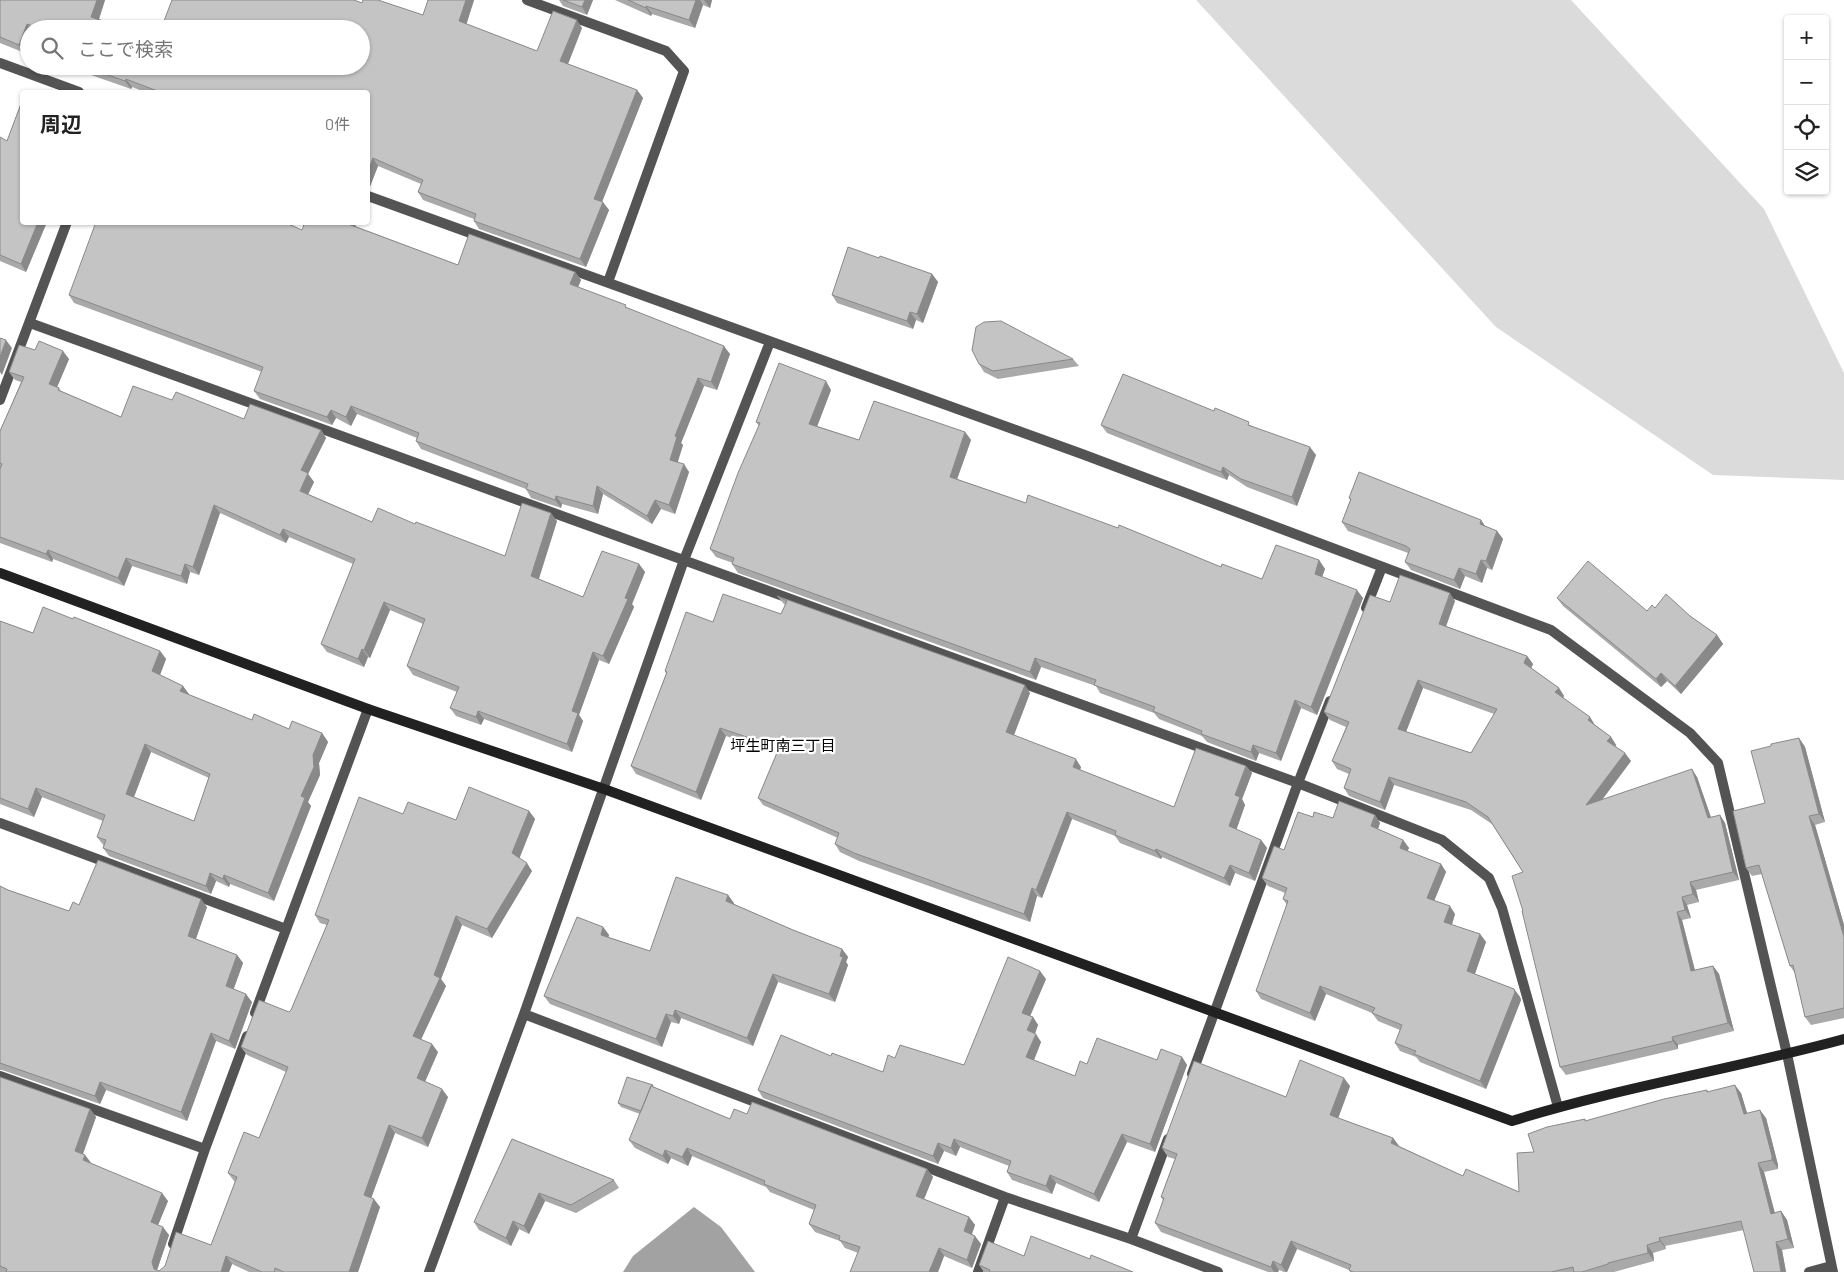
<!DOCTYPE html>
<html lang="ja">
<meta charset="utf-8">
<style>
:root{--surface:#fff;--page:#f2f2f2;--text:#222;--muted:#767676;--line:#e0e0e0}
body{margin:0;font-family:Barlow,"Noto Sans JP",sans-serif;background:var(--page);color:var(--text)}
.controls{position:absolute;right:15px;top:15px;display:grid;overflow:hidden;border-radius:5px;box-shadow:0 1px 4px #0004}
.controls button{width:45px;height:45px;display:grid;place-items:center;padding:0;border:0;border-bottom:1px solid var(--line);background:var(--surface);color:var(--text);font:25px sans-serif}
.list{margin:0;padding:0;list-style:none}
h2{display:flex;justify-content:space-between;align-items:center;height:65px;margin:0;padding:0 20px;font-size:21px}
h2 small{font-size:16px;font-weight:400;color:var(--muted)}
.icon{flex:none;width:28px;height:28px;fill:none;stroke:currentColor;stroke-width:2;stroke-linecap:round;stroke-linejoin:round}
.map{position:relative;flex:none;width:1844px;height:1272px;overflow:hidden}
.search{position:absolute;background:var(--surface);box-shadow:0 1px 4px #0004;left:20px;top:20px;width:350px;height:55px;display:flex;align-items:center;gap:12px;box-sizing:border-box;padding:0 18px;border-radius:28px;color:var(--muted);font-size:19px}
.panel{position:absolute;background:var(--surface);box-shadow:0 1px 4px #0004;left:20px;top:90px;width:350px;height:135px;border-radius:5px}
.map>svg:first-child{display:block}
.green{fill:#dbdbdb}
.water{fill:#a2a2a2}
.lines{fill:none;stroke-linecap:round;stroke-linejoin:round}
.street{stroke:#545454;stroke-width:10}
.secondary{stroke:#212121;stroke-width:10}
.wall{fill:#a9a9a9;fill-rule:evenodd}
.shaded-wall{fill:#898989}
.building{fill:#c4c4c4;stroke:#898989;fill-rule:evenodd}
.labels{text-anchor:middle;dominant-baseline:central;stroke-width:4.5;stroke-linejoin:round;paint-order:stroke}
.neighbourhood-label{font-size:15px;fill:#000;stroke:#fff}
</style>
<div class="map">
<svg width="1844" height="1272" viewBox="0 0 1844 1272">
<rect width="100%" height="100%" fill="#fff"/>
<path class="green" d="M 1196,0 L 1571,0 L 1764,209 L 1844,373 L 1844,480 L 1713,475 L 1496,327 Z"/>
<path class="water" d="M 694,1207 L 721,1227 L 755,1272 L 623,1272 L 633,1256 Z"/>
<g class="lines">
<path class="street" d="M 527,0 L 666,51 L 684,71 L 608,282
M 0,63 L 79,92
M 368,196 L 1082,454 L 1551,630 L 1690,733 L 1718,763 L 1787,1054 L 1833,1272
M 30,323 L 1298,783 L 1442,840 L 1489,878 L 1502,908 L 1558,1107
M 0,400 L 67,222
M 1366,608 L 1382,567
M 0,823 L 286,929
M 255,1013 L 368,709
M 524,1014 L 1005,1197 L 1131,1239 L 1218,1272
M 1192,1074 L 1298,783 L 1330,701
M 0,1076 L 205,1149
M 1131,1239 L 1168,1139
M 173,1244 L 205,1149 L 247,1036
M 429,1272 L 524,1014 L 684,560 L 770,342
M 978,1272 L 1005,1197
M 1809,1272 L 1831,1266"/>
<path class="secondary" d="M 0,573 L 368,709 L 604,789 L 1512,1121 C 1621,1087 1734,1069 1844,1039"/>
</g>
<path class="wall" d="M 0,0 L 105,0 L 99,19 L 126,29 L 29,29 L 25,53 L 0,43 Z
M 428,0 L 474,0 L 466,24 L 537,51 L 582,28 L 568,64 L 637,90 L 643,98 L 602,202 L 609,210 L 586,267 L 479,229 L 474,221 L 474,219 L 423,200 L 418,192 L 421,184 L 378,166 L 369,189 L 368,190 L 368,92 L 145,92 L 132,87 L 131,89 L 91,75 L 85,67 L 362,3 L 423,15 Z
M 559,0 L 593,0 L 587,15 L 563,6 Z
M 615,0 L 712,0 L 710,8 L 703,5 L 695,28 L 652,14 L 651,16 Z
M 0,137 L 7,141 L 22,222 L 47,222 L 26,272 L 0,261 Z
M 357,222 L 355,226 L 458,265 L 575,272 L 581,280 L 578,287 L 628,308 L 730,354 L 717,390 L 704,386 L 681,443 L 683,445 L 677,462 L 689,472 L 675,514 L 661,509 L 652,524 L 603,494 L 598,514 L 562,504 L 561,508 L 531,498 L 526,489 L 421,449 L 416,441 L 417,438 L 357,414 L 351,426 L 336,418 L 332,425 L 260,399 L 254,391 L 262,372 L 74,303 L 69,295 L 302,230 Z
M 879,258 L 932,274 L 938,282 L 923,323 L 916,320 L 913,329 L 837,303 L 832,295 Z
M 35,350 L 69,359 L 57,387 L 59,388 L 61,391 L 121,417 L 172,400 L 244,419 L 321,430 L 326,438 L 308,474 L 314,482 L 308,494 L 372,522 L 415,524 L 505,556 L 557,521 L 539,579 L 583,597 L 639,564 L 645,572 L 632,604 L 634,607 L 609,664 L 599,660 L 579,715 L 583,721 L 572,752 L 484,719 L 481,725 L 456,716 L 450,708 L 457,692 L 413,675 L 407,666 L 423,624 L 390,610 L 370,658 L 368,657 L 364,667 L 327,652 L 321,644 L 353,564 L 289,537 L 286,543 L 220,513 L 199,575 L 190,572 L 187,584 L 132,566 L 124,586 L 53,559 L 52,562 L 0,543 L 0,431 L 21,382 L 15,380 L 9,372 Z
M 1073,359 L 1079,366 L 998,379 L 984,372 L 979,364 Z
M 831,390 L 817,426 L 859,440 L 965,432 L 971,440 L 957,479 L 1026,503 L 1221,567 L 1262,579 L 1319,560 L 1325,569 L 1322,577 L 1363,598 L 1317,715 L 1301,708 L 1281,761 L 1259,753 L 1256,761 L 1207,742 L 1202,736 L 1159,719 L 1154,713 L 1100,693 L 1096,686 L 1041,667 L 1036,680 L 738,573 L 732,564 L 733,563 L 716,557 L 710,549 L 759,426 L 756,422 Z
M 1214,411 L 1252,426 L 1316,455 L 1297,506 L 1247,487 L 1229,475 L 1227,480 L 1107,433 L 1101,425 Z
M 1349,498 L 1481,520 L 1485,526 L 1497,531 L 1503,539 L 1492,570 L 1487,568 L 1482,583 L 1465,576 L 1460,589 L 1411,570 L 1405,562 L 1408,553 L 1348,531 L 1342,522 L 1350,500 Z
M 777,596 L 1030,693 L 1014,735 L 1081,767 L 1080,770 L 1174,807 L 1246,766 L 1252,773 L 1242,799 L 1245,805 L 1236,829 L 1261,840 L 1267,848 L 1255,881 L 1235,873 L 1230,886 L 1162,857 L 1161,859 L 1120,843 L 1115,836 L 1072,819 L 1042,898 L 1037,896 L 1030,922 L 859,861 L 840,852 L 835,844 L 838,838 L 763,805 L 758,798 L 777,753 L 726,736 L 701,800 L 636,774 L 631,766 L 666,674 L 665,671 L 713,622 L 781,614 L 785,605 L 783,603 Z
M 1557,598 L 1647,611 L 1655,608 L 1690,616 L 1717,635 L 1723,644 L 1681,694 L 1667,681 L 1661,687 L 1563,606 Z
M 1455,601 L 1446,626 L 1527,656 L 1533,664 L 1531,668 L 1559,688 L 1564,696 L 1563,697 L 1595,725 L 1611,737 L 1616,745 L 1615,747 L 1631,761 L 1602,800 L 1697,777 L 1711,818 L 1720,815 L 1725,823 L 1739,880 L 1696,890 L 1699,902 L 1687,905 L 1691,918 L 1682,920 L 1695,970 L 1713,966 L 1719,974 L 1734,1031 L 1678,1045 L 1678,1049 L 1566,1075 L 1560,1067 L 1523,911 L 1523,872 L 1492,824 L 1471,810 L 1394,785 L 1385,810 L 1349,796 L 1344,788 L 1349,774 L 1337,769 L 1332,761 L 1346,727 L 1330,720 L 1324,712 L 1390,602 ZM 1423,688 L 1494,714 L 1471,753 L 1406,732 Z
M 0,621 L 33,633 L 160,651 L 166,659 L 160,675 L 183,686 L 188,695 L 252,720 L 289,729 L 322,733 L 328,742 L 319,763 L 320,775 L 308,802 L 311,806 L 274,901 L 230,884 L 229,887 L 216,881 L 211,894 L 109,856 L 103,848 L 104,846 L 97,837 L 103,821 L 42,797 L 34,817 L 0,804 ZM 151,752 L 209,778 L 194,821 L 134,797 Z
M 1799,738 L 1805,747 L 1825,822 L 1815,825 L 1844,925 L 1844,1018 L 1811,1025 L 1805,1017 L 1795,973 L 1790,966 L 1762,874 L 1752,876 L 1746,868 L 1765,803 Z
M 529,811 L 535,819 L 519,858 L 532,871 L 492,938 L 462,925 L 441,979 L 446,986 L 421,1039 L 438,1052 L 425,1082 L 448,1097 L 428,1147 L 395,1133 L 371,1198 L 380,1207 L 358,1272 L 249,1272 L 232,1264 L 229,1272 L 0,1272 L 0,1077 L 90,1109 L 96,1117 L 83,1154 L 85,1155 L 91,1163 L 168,1201 L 158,1225 L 169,1235 L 157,1270 L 159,1271 L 211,1245 L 235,1182 L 234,1181 L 228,1173 L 259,1138 L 286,1072 L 247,1055 L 241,1047 L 291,1010 L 327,925 L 320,923 L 315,915 L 403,814 L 456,820 Z
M 1375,815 L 1380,823 L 1378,829 L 1403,840 L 1409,848 L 1407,851 L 1441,864 L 1446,872 L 1434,901 L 1455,914 L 1452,925 L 1480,934 L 1486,942 L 1475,974 L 1514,989 L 1520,997 L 1521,1000 L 1486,1089 L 1420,1062 L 1416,1057 L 1400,1051 L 1395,1043 L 1400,1030 L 1378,1021 L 1372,1013 L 1326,994 L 1315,1021 L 1261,999 L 1256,991 L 1287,905 L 1283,899 L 1285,893 L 1268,886 L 1262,878 L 1284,850 L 1313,817 L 1333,818 Z
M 0,886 L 8,890 L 69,911 L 79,905 L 207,907 L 196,939 L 237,955 L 243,963 L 233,989 L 252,1002 L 235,1049 L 216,1041 L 187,1121 L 106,1090 L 100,1104 L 2,1070 L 0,1070 Z
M 728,895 L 734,904 L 793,930 L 842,949 L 848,957 L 846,962 L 848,965 L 835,1002 L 778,982 L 753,1046 L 681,1018 L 679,1024 L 671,1022 L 662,1047 L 550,1004 L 544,996 L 603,927 L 609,935 L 608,937 L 650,951 Z
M 1046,979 L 1030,1016 L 1033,1017 L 1038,1025 L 1035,1034 L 1041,1042 L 1034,1060 L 1075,1076 L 1087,1064 L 1157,1060 L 1182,1057 L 1187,1065 L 1155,1152 L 1127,1142 L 1099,1202 L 1056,1183 L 1052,1194 L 1012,1180 L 1007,1172 L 1009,1166 L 960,1147 L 956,1156 L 944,1151 L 938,1164 L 763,1098 L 758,1090 L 831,1056 L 883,1072 L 895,1058 L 964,1065 Z
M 653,1085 L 654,1087 L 730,1119 L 747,1114 L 927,1169 L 933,1177 L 924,1199 L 969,1217 L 975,1225 L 972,1234 L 981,1244 L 972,1268 L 944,1256 L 938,1272 L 850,1272 L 858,1253 L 845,1248 L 840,1241 L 815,1232 L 809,1224 L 814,1210 L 770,1192 L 766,1187 L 692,1156 L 688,1166 L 671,1158 L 668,1164 L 635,1148 L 629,1140 L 640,1114 L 621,1107 L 618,1103 Z
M 1350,1086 L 1338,1118 L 1393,1138 L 1399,1146 L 1463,1176 L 1519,1192 L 1534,1152 L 1586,1121 L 1707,1090 L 1708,1092 L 1741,1093 L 1747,1113 L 1766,1118 L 1778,1165 L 1778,1169 L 1764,1172 L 1775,1213 L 1781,1211 L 1787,1220 L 1794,1248 L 1782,1250 L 1786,1272 L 1754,1272 L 1744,1230 L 1665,1246 L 1666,1249 L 1653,1253 L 1654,1261 L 1614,1272 L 1350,1272 L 1349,1270 L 1297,1249 L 1287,1272 L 1284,1272 L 1279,1270 L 1278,1272 L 1268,1272 L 1161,1232 L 1155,1223 L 1163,1200 L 1161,1197 L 1175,1159 L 1168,1157 L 1162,1148 L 1286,1097 Z
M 512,1139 L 614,1180 L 619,1188 L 576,1213 L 545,1201 L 529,1234 L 519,1229 L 511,1246 L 479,1230 L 474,1222 Z
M 1024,1256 L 1090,1259 L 1133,1272 L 984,1272 L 979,1265 Z"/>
<path class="shaded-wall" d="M 97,0 L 105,0 L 97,25 L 91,17 Z
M 466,0 L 474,0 L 465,29 L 459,21 Z
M 585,0 L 593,0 L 587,15 L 582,7 Z
M 696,0 L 700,0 L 703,5 L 695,28 L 689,20 Z
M 704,0 L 712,0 L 710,8 Z
M 646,6 L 652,14 L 651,16 L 646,8 Z
M 577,20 L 582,28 L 566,69 L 560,61 Z
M 27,24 L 31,29 L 29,29 L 29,44 L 25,53 L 19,45 Z
M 126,79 L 132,87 L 131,89 L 125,81 Z
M 637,90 L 643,98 L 600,207 L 594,199 Z
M 373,158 L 378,166 L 369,189 L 368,187 L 368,171 Z
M 603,202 L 609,210 L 586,267 L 580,259 Z
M 38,222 L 47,222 L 26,272 L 21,264 Z
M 348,222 L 357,222 L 353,232 L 348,224 Z
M 575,272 L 581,280 L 576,292 L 570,284 Z
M 932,274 L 938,282 L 923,323 L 917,314 Z
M 910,312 L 916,320 L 913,329 L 907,321 Z
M 6,340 L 12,348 L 2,375 L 0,372 L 0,357 Z
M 724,346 L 730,354 L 717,390 L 711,382 Z
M 63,351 L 69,359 L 55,392 L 49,384 Z
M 698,378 L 704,386 L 681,443 L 683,445 L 676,468 L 670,460 L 675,436 Z
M 826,381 L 831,390 L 815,432 L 809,424 Z
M 351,406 L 357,414 L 351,426 L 346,417 Z
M 331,410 L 336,418 L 332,425 L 327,417 Z
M 321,430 L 326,438 L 308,474 L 314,482 L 306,499 L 300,491 L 301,470 Z
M 965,432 L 971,440 L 955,485 L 950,477 Z
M 1310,447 L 1316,455 L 1297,506 L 1292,497 Z
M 684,464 L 689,472 L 675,514 L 669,505 Z
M 1223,467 L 1229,475 L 1227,480 L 1221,472 Z
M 597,486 L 603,494 L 598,514 L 593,506 Z
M 556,496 L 562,504 L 561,508 L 555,500 Z
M 655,500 L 661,509 L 652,524 L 647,516 Z
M 214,505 L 220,513 L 199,575 L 193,567 Z
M 551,513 L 557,521 L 537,584 L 531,576 Z
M 1481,520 L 1487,529 L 1480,524 Z
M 283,529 L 289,537 L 286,543 L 280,535 Z
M 1497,531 L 1503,539 L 1492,570 L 1486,561 Z
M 48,550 L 53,559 L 52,562 L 46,554 Z
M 126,558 L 132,566 L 124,586 L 118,578 Z
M 1319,560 L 1325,569 L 1320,582 L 1315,574 Z
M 1481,560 L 1487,568 L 1482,583 L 1476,574 Z
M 185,564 L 190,572 L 187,584 L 181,576 Z
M 639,564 L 645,572 L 632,604 L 634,607 L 609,664 L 603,656 L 625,598 Z
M 1459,568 L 1465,576 L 1460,589 L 1454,580 Z
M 1357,590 L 1363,598 L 1317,715 L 1311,707 Z
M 1450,593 L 1455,601 L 1444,632 L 1439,624 Z
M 384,602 L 390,610 L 370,658 L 364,650 Z
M 1717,635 L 1723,644 L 1681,694 L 1675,686 Z
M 362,649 L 368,657 L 364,667 L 358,659 Z
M 160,651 L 166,659 L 158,680 L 152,671 Z
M 593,652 L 599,660 L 579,715 L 583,721 L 572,752 L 567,744 L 572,711 Z
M 1527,656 L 1533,664 L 1530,671 L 1524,663 Z
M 1035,658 L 1041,667 L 1036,680 L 1030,672 Z
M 1661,673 L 1667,681 L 1661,687 L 1656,679 Z
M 1418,680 L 1423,688 L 1404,737 L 1398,729 Z
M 1025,685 L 1030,693 L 1012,740 L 1006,732 Z
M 183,686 L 189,694 L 186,700 L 180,691 Z
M 1559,688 L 1564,696 L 1561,700 L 1555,692 Z
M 1295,700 L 1301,708 L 1281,761 L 1276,753 Z
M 478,711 L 484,719 L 481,725 L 476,717 Z
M 1590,717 L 1595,725 L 1588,720 Z
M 720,728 L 726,736 L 701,800 L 696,792 Z
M 322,733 L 328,742 L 319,763 L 320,775 L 308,802 L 311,806 L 274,901 L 268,893 L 301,796 L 313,755 Z
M 1611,737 L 1616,745 L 1613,749 L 1607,741 Z
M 1799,738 L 1805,747 L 1825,822 L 1819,814 Z
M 145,744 L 151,752 L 132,802 L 126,794 Z
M 1253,745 L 1259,753 L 1256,761 L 1251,752 Z
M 1625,753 L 1631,761 L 1592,813 L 1586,805 Z
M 1076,759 L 1081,767 L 1078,775 L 1073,767 Z
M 1246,766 L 1252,773 L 1242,799 L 1245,805 L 1235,834 L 1229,826 L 1235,795 Z
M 1692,769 L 1697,777 L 1714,826 L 1708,818 Z
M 1389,777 L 1394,785 L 1385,810 L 1380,802 Z
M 36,788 L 42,797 L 34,817 L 28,809 Z
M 529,811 L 535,819 L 518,862 L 512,853 Z
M 1067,812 L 1072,819 L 1042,898 L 1036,890 Z
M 1375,815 L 1380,823 L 1376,834 L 1371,826 Z
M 1720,815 L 1725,823 L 1739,880 L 1733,872 Z
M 1809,816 L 1815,825 L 1844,925 L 1844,937 Z
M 1261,840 L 1267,848 L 1255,881 L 1249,873 Z
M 1403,840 L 1409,848 L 1405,856 L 1400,848 Z
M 1156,849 L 1162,857 L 1161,859 L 1155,851 Z
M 527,863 L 532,871 L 492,938 L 487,929 Z
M 1441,864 L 1446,872 L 1432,906 L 1427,898 Z
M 1230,865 L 1235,873 L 1230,886 L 1224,878 Z
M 210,873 L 216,881 L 211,894 L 206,886 Z
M 224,875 L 230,884 L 229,887 L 223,879 Z
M 1690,882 L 1696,890 L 1699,902 L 1693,894 Z
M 1032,888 L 1037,896 L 1030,922 L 1024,914 Z
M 728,895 L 734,903 L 732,909 L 726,901 Z
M 1682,897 L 1687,905 L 1691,918 L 1685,910 Z
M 201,899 L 207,907 L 194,944 L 188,936 Z
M 1450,906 L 1455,914 L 1450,930 L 1444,922 Z
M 1677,912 L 1682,920 L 1697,979 L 1691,971 Z
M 456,916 L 462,925 L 441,979 L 446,986 L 419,1044 L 413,1036 L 434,975 Z
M 603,927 L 609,935 L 607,943 L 601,935 Z
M 1480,934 L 1486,942 L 1473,979 L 1467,971 Z
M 842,949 L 848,957 L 846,962 L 848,965 L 835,1002 L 829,994 Z
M 237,955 L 243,963 L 232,994 L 226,986 Z
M 1713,966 L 1719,974 L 1734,1031 L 1728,1023 Z
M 1040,971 L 1046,979 L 1028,1021 L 1022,1013 Z
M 773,974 L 778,982 L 753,1046 L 747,1038 Z
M 1320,986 L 1326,994 L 1315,1021 L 1310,1013 Z
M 1514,989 L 1520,997 L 1521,1000 L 1486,1089 L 1480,1081 Z
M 246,994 L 252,1002 L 235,1049 L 229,1041 Z
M 675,1010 L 681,1018 L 679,1024 L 673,1016 Z
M 666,1014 L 671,1022 L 662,1047 L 656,1039 Z
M 1033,1017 L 1038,1025 L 1033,1038 L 1027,1030 Z
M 211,1033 L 216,1041 L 187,1121 L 181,1112 Z
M 1036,1034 L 1041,1042 L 1032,1065 L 1026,1057 Z
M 1672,1037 L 1678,1045 L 1678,1049 L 1673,1041 Z
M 432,1044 L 438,1052 L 423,1086 L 417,1078 Z
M 1182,1057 L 1187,1065 L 1155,1152 L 1150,1144 Z
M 1344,1078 L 1350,1086 L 1336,1124 L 1330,1115 Z
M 100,1082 L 106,1090 L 100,1104 L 95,1096 Z
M 1735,1085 L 1741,1093 L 1750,1123 L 1744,1114 Z
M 442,1089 L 448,1097 L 428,1147 L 422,1138 Z
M 90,1109 L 96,1117 L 81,1159 L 75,1151 Z
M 1760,1110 L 1766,1118 L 1778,1165 L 1778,1169 L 1772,1160 Z
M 389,1125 L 395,1133 L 369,1204 L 364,1195 Z
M 1122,1134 L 1127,1142 L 1099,1202 L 1094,1194 Z
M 1393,1138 L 1399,1146 L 1391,1143 Z
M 954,1139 L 960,1147 L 956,1156 L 951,1148 Z
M 938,1143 L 944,1151 L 938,1164 L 933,1156 Z
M 687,1148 L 692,1156 L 688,1166 L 682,1157 Z
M 665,1150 L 671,1158 L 668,1164 L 663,1156 Z
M 85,1155 L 91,1163 L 83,1160 Z
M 1758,1163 L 1764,1172 L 1777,1222 L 1771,1214 Z
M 927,1169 L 933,1177 L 922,1204 L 916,1196 Z
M 1050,1175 L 1056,1183 L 1052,1194 L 1046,1186 Z
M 162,1193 L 168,1201 L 156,1230 L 151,1222 Z
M 539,1193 L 545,1201 L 529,1234 L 524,1226 Z
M 374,1199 L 380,1207 L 358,1272 L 349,1272 Z
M 1781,1211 L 1787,1220 L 1794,1248 L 1788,1239 Z
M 969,1217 L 975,1225 L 970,1239 L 964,1231 Z
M 513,1221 L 519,1229 L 511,1246 L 506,1238 Z
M 163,1227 L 169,1235 L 157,1270 L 154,1269 L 152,1262 Z
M 975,1236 L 981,1244 L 972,1268 L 967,1260 Z
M 1659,1238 L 1665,1246 L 1666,1249 L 1660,1241 Z
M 1291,1241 L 1297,1249 L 1287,1272 L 1286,1272 L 1281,1265 Z
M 1776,1242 L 1782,1250 L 1786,1272 L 1781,1272 Z
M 1647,1245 L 1653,1253 L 1654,1261 L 1648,1253 Z
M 939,1248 L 944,1256 L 938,1272 L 929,1272 Z
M 226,1256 L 232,1264 L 229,1272 L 221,1272 Z
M 1273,1261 L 1279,1270 L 1278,1272 L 1274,1272 L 1271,1267 Z"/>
<path class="building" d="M 0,0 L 97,0 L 91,17 L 126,29 L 41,29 L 27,24 L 19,45 L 0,37 Z
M 172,0 L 354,0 L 362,3 L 363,0 L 378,0 L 423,15 L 428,0 L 466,0 L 459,21 L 537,51 L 553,11 L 577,20 L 560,61 L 637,90 L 594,199 L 603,202 L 580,259 L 474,221 L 476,214 L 418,192 L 423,180 L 373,158 L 368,171 L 368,92 L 160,92 L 126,79 L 125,81 L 85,67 L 361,66 L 361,29 L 161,29 Z
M 563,0 L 585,0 L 582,7 Z
M 628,0 L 696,0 L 689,20 L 646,6 L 646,8 Z
M 22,101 L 22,222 L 38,222 L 21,264 L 0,255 L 0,137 L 7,141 Z
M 96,222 L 284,222 L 302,230 L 305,222 L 348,222 L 348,224 L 458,265 L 469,234 L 575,272 L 570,284 L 626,305 L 625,307 L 724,346 L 711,382 L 698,378 L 675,436 L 677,437 L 670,460 L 684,464 L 669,505 L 655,500 L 647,516 L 597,486 L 593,506 L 556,496 L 555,500 L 526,489 L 528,484 L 416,441 L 419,433 L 351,406 L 346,417 L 331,410 L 327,417 L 254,391 L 263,367 L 69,295 Z
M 848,247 L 879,258 L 880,256 L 932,274 L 917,314 L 910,312 L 907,321 L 832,295 Z
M 1001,321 L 1073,359 L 993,371 L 979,364 L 972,350 L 976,327 L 984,322 Z
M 0,338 L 6,340 L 0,357 Z
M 39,341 L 63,351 L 49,384 L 59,388 L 58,390 L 121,417 L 133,386 L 172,400 L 176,392 L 244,419 L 250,404 L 321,430 L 301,470 L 308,473 L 300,491 L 372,522 L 378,508 L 415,524 L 416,522 L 505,556 L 522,503 L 551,513 L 531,576 L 583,597 L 602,551 L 639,564 L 625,598 L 628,599 L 603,656 L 593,652 L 572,711 L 578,713 L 567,744 L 478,711 L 476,717 L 450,708 L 459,687 L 407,666 L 425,619 L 384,602 L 364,650 L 362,649 L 358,659 L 321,644 L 355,559 L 283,529 L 280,535 L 214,505 L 193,567 L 185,564 L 181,576 L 126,558 L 118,578 L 48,550 L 46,554 L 0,537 L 0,469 L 2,464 L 0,463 L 0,431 L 24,377 L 9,372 L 19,345 L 35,350 Z
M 779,363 L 826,381 L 809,424 L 859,440 L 874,401 L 965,432 L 950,477 L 1026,503 L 1028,495 L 1118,528 L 1119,525 L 1221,567 L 1222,564 L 1262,579 L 1276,545 L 1319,560 L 1315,574 L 1357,590 L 1311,707 L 1295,700 L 1276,753 L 1253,745 L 1251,752 L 1201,734 L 1202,731 L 1153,711 L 1155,707 L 1094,685 L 1096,680 L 1035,658 L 1030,672 L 732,564 L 734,558 L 710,549 L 738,473 L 760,423 L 756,422 Z
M 1123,374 L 1214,411 L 1215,408 L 1249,422 L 1248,425 L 1310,447 L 1292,497 L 1241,479 L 1223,467 L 1221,472 L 1101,425 Z
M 1359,472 L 1481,520 L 1480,524 L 1497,531 L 1486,561 L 1481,560 L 1476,574 L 1459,568 L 1454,580 L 1405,562 L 1410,549 L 1406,546 L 1342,522 L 1351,499 L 1349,498 Z
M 1588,561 L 1647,611 L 1652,605 L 1655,608 L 1666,594 L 1690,616 L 1717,635 L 1675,686 L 1661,673 L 1656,679 L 1557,598 Z
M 1400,575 L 1450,593 L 1439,624 L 1527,656 L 1524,663 L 1559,688 L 1555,692 L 1590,717 L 1588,720 L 1611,737 L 1607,741 L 1625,753 L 1586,805 L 1692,769 L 1708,818 L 1720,815 L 1733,872 L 1690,882 L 1693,894 L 1682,897 L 1685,910 L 1677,912 L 1691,971 L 1713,966 L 1728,1023 L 1672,1037 L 1673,1041 L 1560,1067 L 1522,911 L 1523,911 L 1512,876 L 1523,872 L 1488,817 L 1466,802 L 1389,777 L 1380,802 L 1344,788 L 1351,769 L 1332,761 L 1349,722 L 1324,712 L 1370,595 L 1390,602 ZM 1418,680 L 1497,709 L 1471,753 L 1398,729 Z
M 723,594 L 781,614 L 787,601 L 777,596 L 1025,685 L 1006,732 L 1076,759 L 1073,767 L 1174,807 L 1196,748 L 1246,766 L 1235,795 L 1240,797 L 1229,826 L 1261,840 L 1249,873 L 1230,865 L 1224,878 L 1156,849 L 1155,851 L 1115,835 L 1116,831 L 1067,812 L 1036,890 L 1032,888 L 1024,914 L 854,853 L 835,844 L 839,833 L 758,798 L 779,748 L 720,728 L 696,792 L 631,766 L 667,672 L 665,671 L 686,612 L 713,622 Z
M 43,607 L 73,619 L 74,617 L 160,651 L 152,671 L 183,686 L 180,691 L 252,720 L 254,714 L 289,729 L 292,721 L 322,733 L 313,755 L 314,767 L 301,796 L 305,798 L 268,893 L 224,875 L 223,879 L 210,873 L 206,886 L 103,848 L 106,840 L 97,837 L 105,815 L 36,788 L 28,809 L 0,798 L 0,621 L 33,633 ZM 145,744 L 210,774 L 194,821 L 126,794 Z
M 1799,738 L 1819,814 L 1809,816 L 1844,937 L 1844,1008 L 1805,1017 L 1793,965 L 1790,966 L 1759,865 L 1746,868 L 1733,811 L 1765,803 L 1751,751 L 1771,746 L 1771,744 Z
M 469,787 L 529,811 L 512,853 L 527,863 L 487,929 L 456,916 L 434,975 L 440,978 L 413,1036 L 432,1044 L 417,1078 L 442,1089 L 422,1138 L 389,1125 L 364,1195 L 374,1199 L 349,1272 L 284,1272 L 275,1268 L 274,1272 L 262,1272 L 226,1256 L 221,1272 L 6,1272 L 7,1269 L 0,1266 L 0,1077 L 90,1109 L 75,1151 L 85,1155 L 83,1160 L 162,1193 L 151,1222 L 163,1227 L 152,1262 L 154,1269 L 159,1271 L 165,1266 L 176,1232 L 211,1245 L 237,1177 L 228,1173 L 244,1132 L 259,1138 L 288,1067 L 241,1047 L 259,1000 L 289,1012 L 291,1010 L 329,920 L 315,915 L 359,797 L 403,814 L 408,802 L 456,820 Z
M 1339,801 L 1375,815 L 1371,826 L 1403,840 L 1400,848 L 1441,864 L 1427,898 L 1450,906 L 1444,922 L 1480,934 L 1467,971 L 1514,989 L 1515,992 L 1480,1081 L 1414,1054 L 1416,1051 L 1395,1043 L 1402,1025 L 1372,1013 L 1375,1008 L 1320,986 L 1310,1013 L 1256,991 L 1288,901 L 1283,899 L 1287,888 L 1262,878 L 1274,846 L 1284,850 L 1298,812 L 1313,817 L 1314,812 L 1333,818 Z
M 98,860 L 201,899 L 188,936 L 237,955 L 226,986 L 246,994 L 229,1041 L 211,1033 L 181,1112 L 100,1082 L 95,1096 L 0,1063 L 0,886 L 8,890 L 69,911 L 73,902 L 79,905 Z
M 676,877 L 728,895 L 726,901 L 793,930 L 842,949 L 840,956 L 843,957 L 829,994 L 773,974 L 747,1038 L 675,1010 L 673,1016 L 666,1014 L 656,1039 L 544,996 L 577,917 L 603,927 L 601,935 L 650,951 Z
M 1008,957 L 1040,971 L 1022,1013 L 1033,1017 L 1027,1030 L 1036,1034 L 1026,1057 L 1075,1076 L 1080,1061 L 1087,1064 L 1097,1038 L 1157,1060 L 1161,1049 L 1182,1057 L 1150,1144 L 1122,1134 L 1094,1194 L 1050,1175 L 1046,1186 L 1007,1172 L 1011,1161 L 954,1139 L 951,1148 L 938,1143 L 933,1156 L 758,1090 L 781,1035 L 831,1056 L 832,1053 L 883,1072 L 888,1055 L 895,1058 L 900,1045 L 964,1065 Z
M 1300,1060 L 1344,1078 L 1330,1115 L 1393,1138 L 1391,1143 L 1463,1176 L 1466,1169 L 1519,1192 L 1517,1153 L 1534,1152 L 1528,1134 L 1547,1127 L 1585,1119 L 1585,1121 L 1664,1099 L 1707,1090 L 1707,1092 L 1735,1085 L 1744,1114 L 1760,1110 L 1772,1156 L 1772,1160 L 1758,1163 L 1771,1214 L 1781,1211 L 1788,1239 L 1776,1242 L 1781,1272 L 1754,1272 L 1741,1221 L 1659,1238 L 1660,1241 L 1647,1245 L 1648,1253 L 1608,1263 L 1608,1264 L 1582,1272 L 1574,1272 L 1573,1267 L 1551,1272 L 1353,1272 L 1349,1270 L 1351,1265 L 1291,1241 L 1281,1265 L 1273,1261 L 1271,1267 L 1155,1223 L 1164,1198 L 1161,1197 L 1177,1154 L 1162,1148 L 1194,1061 L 1286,1097 Z
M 627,1077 L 653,1085 L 652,1086 L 651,1086 L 641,1111 L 618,1103 Z
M 651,1086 L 730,1119 L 734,1109 L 747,1114 L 752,1102 L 927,1169 L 916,1196 L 969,1217 L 964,1231 L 975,1236 L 967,1260 L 939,1248 L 929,1272 L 850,1272 L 860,1247 L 839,1240 L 840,1236 L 809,1224 L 816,1205 L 764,1184 L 765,1181 L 687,1148 L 682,1157 L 665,1150 L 663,1156 L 629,1140 Z
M 512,1139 L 614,1180 L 571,1205 L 539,1193 L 524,1226 L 513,1221 L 506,1238 L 474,1222 Z
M 1031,1236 L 1090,1259 L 1091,1255 L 1133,1272 L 989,1272 L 990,1270 L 979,1265 L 988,1241 L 1024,1256 Z"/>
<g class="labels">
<g class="neighbourhood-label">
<text x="783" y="745">坪生町南三丁目</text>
</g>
</g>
</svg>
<div class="controls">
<button>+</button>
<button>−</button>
<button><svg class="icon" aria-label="locate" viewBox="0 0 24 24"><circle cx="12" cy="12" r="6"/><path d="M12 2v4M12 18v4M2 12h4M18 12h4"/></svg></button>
<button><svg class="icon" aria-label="layers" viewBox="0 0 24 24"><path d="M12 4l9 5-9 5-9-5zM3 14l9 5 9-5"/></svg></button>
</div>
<div class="search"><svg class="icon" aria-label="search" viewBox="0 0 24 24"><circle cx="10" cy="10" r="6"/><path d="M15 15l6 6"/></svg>ここで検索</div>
<section class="panel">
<h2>周辺<small>0件</small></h2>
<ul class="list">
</ul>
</section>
</div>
